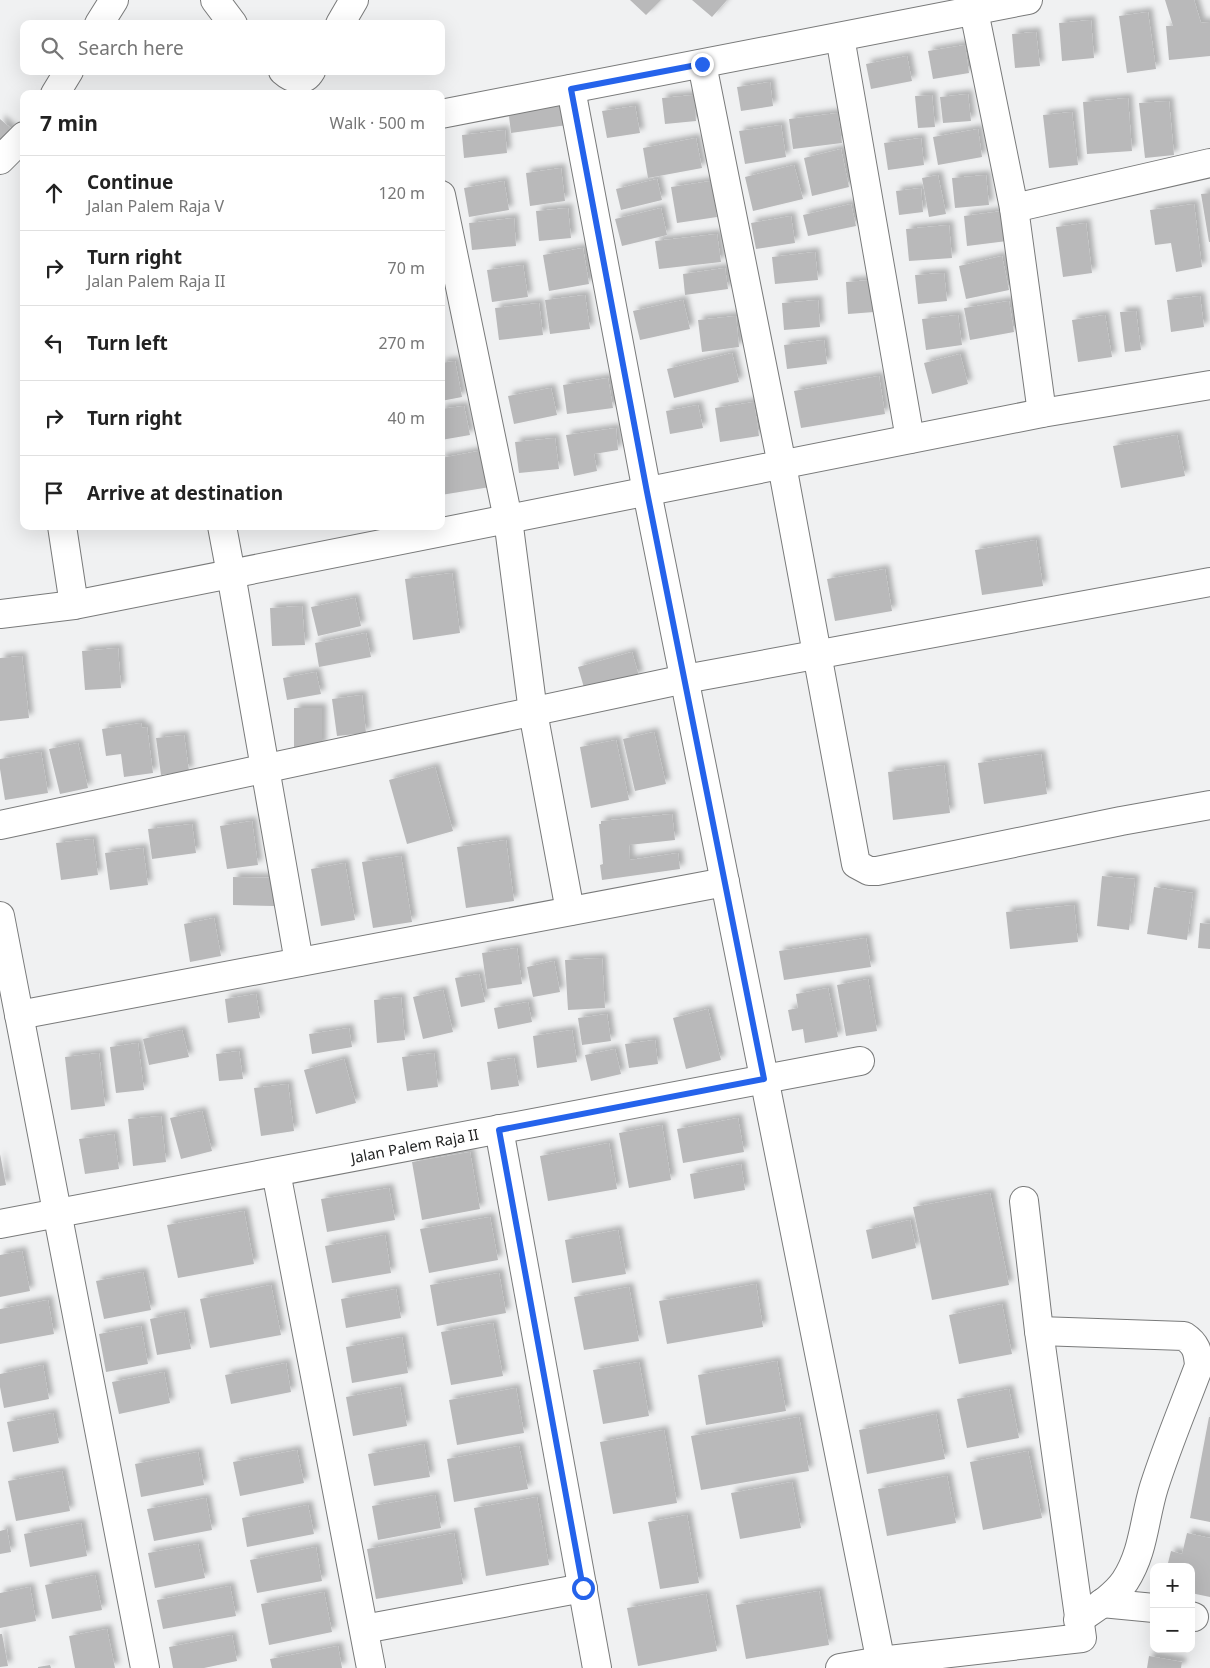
<!DOCTYPE html>
<meta charset="utf-8">
<style>
:root{--surface:#fff;--page:#f6f6f6;--text:#222;--muted:#767676;--line:#e0e0e0}
body{margin:0;font-family:"Noto Sans",sans-serif;background:var(--page);color:var(--text)}
.controls{position:absolute;right:15px;bottom:15px;display:grid;overflow:hidden;border-radius:10px;box-shadow:0 5px 20px #0002}
.controls button{width:45px;height:45px;display:grid;place-items:center;padding:0;border:0;border-bottom:1px solid var(--line);background:var(--surface);color:var(--text);font:25px sans-serif}
.stop{position:absolute;width:15px;height:15px;margin:-11px;border:4px solid #2563eb;border-radius:50%;background:#fff}
.stop.end{background:#2563eb;border-color:#fff;box-shadow:0 1px 5px #0008}
.list{margin:0;padding:0;list-style:none}
h2{display:flex;justify-content:space-between;align-items:center;height:65px;margin:0;padding:0 20px;font-size:21px}
h2 small{font-size:16px;font-weight:400;color:var(--muted)}
.list li{display:grid;grid-template-columns:32px 1fr auto;gap:15px;align-items:center;box-sizing:border-box;height:75px;padding:0 20px;border-top:1px solid var(--line)}
.list b{display:block;font-size:19px;white-space:nowrap}
.list p{margin:0;font-size:16px;white-space:nowrap;color:var(--muted)}
.list em{font-size:16px;font-style:normal;color:var(--muted)}
.icon{flex:none;width:28px;height:28px;fill:none;stroke:currentColor;stroke-width:2;stroke-linecap:round;stroke-linejoin:round}
.map{position:relative;flex:none;width:1210px;height:1668px;overflow:hidden}
.search{position:absolute;background:var(--surface);box-shadow:0 5px 20px #0002;left:20px;top:20px;width:425px;height:55px;display:flex;align-items:center;gap:12px;box-sizing:border-box;padding:0 18px;border-radius:10px;color:var(--muted);font-size:19px}
.panel{position:absolute;background:var(--surface);box-shadow:0 5px 20px #0002;left:20px;top:90px;width:425px;height:440px;border-radius:10px}
.map>svg:first-child{display:block}
.building{fill:#b9b9ba;filter:url(#shadow)}
.lines{fill:none;stroke-linecap:round;stroke-linejoin:round}
.minor-casing{stroke:#797a7a;stroke-width:30}
.minor{stroke:#fff;stroke-width:28}
.route{stroke:#2563eb;stroke-width:6}
.labels{text-anchor:middle;dominant-baseline:central;stroke-width:4;stroke-linejoin:round;paint-order:stroke}
.street-label{font-size:15px;fill:#1f2020;stroke:#f0f1f2}
</style>
<div class="map">
<svg width="1210" height="1668" viewBox="0 0 1210 1668">
<defs>
<filter id="shadow"><feDropShadow dx="4.5" dy="-4.5" stdDeviation="2.5" flood-color="#0004"/></filter>
</defs>
<rect width="100%" height="100%" fill="#f0f1f2"/>
<path class="building" d="M 630,0 L 661,0 L 646,15 Z
M 692,0 L 727,0 L 712,17 Z
M 1165,0 L 1194,0 L 1201,23 L 1210,22 L 1210,56 L 1169,60 L 1166,26 L 1173,26 Z
M 1148,12 L 1156,69 L 1127,73 L 1119,16 Z
M 1091,20 L 1094,58 L 1062,61 L 1059,23 Z
M 1036,32 L 1040,66 L 1015,68 L 1012,34 Z
M 965,45 L 969,73 L 933,79 L 928,51 Z
M 907,56 L 912,81 L 871,89 L 866,64 Z
M 770,82 L 773,106 L 741,111 L 737,87 Z
M 968,94 L 971,121 L 943,123 L 940,97 Z
M 694,95 L 696,121 L 665,124 L 662,98 Z
M 932,95 L 935,127 L 918,128 L 915,96 Z
M 1128,98 L 1132,151 L 1087,154 L 1083,102 Z
M 563,100 L 567,125 L 511,133 L 508,108 Z
M 1169,101 L 1174,155 L 1145,158 L 1139,103 Z
M 635,106 L 640,133 L 607,138 L 602,111 Z
M 1072,112 L 1078,165 L 1049,168 L 1043,115 Z
M 838,113 L 842,143 L 793,149 L 789,119 Z
M 0,119 L 14,131 L 0,148 Z
M 781,125 L 786,157 L 745,164 L 739,131 Z
M 978,129 L 982,157 L 938,165 L 933,137 Z
M 505,130 L 507,153 L 464,158 L 462,135 Z
M 696,138 L 702,168 L 648,178 L 643,148 Z
M 921,138 L 924,165 L 888,170 L 884,143 Z
M 841,149 L 849,187 L 812,196 L 804,158 Z
M 794,165 L 803,199 L 753,211 L 745,177 Z
M 561,168 L 565,201 L 530,206 L 526,173 Z
M 938,175 L 946,214 L 929,217 L 922,178 Z
M 986,175 L 989,205 L 955,208 L 952,178 Z
M 657,179 L 662,200 L 621,210 L 616,189 Z
M 504,181 L 509,210 L 469,217 L 464,188 Z
M 711,181 L 717,217 L 677,223 L 671,187 Z
M 921,188 L 923,212 L 899,215 L 896,191 Z
M 1210,193 L 1210,242 L 1209,242 L 1201,194 Z
M 851,204 L 856,226 L 808,236 L 803,215 Z
M 1194,204 L 1202,267 L 1176,272 L 1171,243 L 1155,245 L 1150,210 Z
M 568,208 L 571,238 L 539,241 L 536,211 Z
M 661,208 L 667,235 L 622,246 L 615,219 Z
M 1003,211 L 1007,241 L 967,246 L 964,216 Z
M 791,216 L 795,243 L 756,249 L 751,223 Z
M 514,218 L 516,246 L 472,250 L 469,223 Z
M 1086,223 L 1092,273 L 1063,277 L 1056,227 Z
M 949,225 L 952,258 L 909,261 L 906,229 Z
M 717,234 L 721,262 L 659,269 L 655,241 Z
M 583,248 L 589,284 L 549,291 L 543,255 Z
M 815,252 L 818,280 L 775,284 L 772,257 Z
M 1002,256 L 1009,290 L 966,299 L 959,266 Z
M 523,265 L 528,297 L 492,302 L 487,270 Z
M 725,268 L 728,289 L 685,295 L 683,274 Z
M 944,273 L 947,301 L 918,304 L 915,275 Z
M 872,280 L 874,312 L 848,314 L 846,282 Z
M 585,295 L 590,329 L 550,334 L 545,300 Z
M 1200,296 L 1204,327 L 1171,332 L 1167,300 Z
M 683,300 L 690,329 L 640,340 L 633,311 Z
M 818,300 L 820,327 L 784,330 L 782,303 Z
M 1009,301 L 1014,332 L 970,340 L 964,308 Z
M 539,303 L 543,335 L 499,340 L 495,308 Z
M 1136,311 L 1141,350 L 1125,352 L 1120,312 Z
M 958,315 L 962,345 L 926,350 L 922,319 Z
M 1105,315 L 1112,357 L 1078,362 L 1072,320 Z
M 736,316 L 739,347 L 702,352 L 698,320 Z
M 824,340 L 827,364 L 787,369 L 784,345 Z
M 732,353 L 739,382 L 674,398 L 667,369 Z
M 960,354 L 968,384 L 932,394 L 924,363 Z
M 455,361 L 462,397 L 441,401 L 441,363 Z
M 879,376 L 885,414 L 801,428 L 794,391 Z
M 608,378 L 613,408 L 567,414 L 563,385 Z
M 551,388 L 557,415 L 514,424 L 508,396 Z
M 754,402 L 759,436 L 720,442 L 715,408 Z
M 698,405 L 703,428 L 670,434 L 666,411 Z
M 464,406 L 470,435 L 441,440 L 441,409 Z
M 616,428 L 618,450 L 594,454 L 597,471 L 574,476 L 566,435 Z
M 1177,435 L 1185,476 L 1121,488 L 1113,446 Z
M 555,438 L 559,469 L 519,473 L 515,442 Z
M 484,450 L 490,487 L 441,495 L 441,458 Z
M 1036,540 L 1043,586 L 982,595 L 975,550 Z
M 885,569 L 892,611 L 835,621 L 827,579 Z
M 452,573 L 460,633 L 413,640 L 405,579 Z
M 355,598 L 361,626 L 318,636 L 311,607 Z
M 302,606 L 305,645 L 272,646 L 270,608 Z
M 366,633 L 371,657 L 319,667 L 315,643 Z
M 118,648 L 121,688 L 85,690 L 82,651 Z
M 632,652 L 639,676 L 585,691 L 578,667 Z
M 22,656 L 29,718 L 0,721 L 0,658 Z
M 316,672 L 321,694 L 287,700 L 283,678 Z
M 362,695 L 366,733 L 337,736 L 332,699 Z
M 294,708 L 322,708 L 322,747 L 294,747 Z
M 141,723 L 142,728 L 147,727 L 153,773 L 124,777 L 121,754 L 106,756 L 102,729 Z
M 654,732 L 666,784 L 635,791 L 623,739 Z
M 184,735 L 189,771 L 161,775 L 156,738 Z
M 616,740 L 629,800 L 591,808 L 580,747 Z
M 78,743 L 88,788 L 60,794 L 49,749 Z
M 41,752 L 48,793 L 5,800 L 0,769 L 0,759 Z
M 1041,754 L 1047,794 L 984,804 L 978,763 Z
M 944,765 L 950,813 L 893,820 L 888,772 Z
M 435,767 L 453,831 L 407,844 L 389,780 Z
M 672,814 L 675,840 L 629,845 L 630,860 L 678,853 L 680,869 L 602,880 L 600,865 L 603,864 L 599,824 L 601,824 L 601,821 Z
M 252,821 L 258,865 L 227,869 L 220,826 Z
M 192,824 L 196,853 L 152,859 L 148,829 Z
M 93,839 L 98,875 L 61,880 L 56,843 Z
M 506,840 L 514,901 L 466,908 L 457,847 Z
M 143,848 L 148,885 L 110,890 L 105,853 Z
M 401,856 L 412,922 L 373,928 L 362,862 Z
M 345,863 L 355,920 L 321,926 L 311,869 Z
M 1102,876 L 1135,879 L 1129,930 L 1097,926 Z
M 233,877 L 275,878 L 274,906 L 233,905 Z
M 1154,887 L 1193,893 L 1187,940 L 1147,934 Z
M 1074,905 L 1078,942 L 1010,949 L 1006,912 Z
M 214,918 L 221,956 L 190,962 L 184,924 Z
M 1200,923 L 1210,924 L 1210,949 L 1198,948 Z
M 866,938 L 871,967 L 784,980 L 779,951 Z
M 517,948 L 522,984 L 487,989 L 482,953 Z
M 602,958 L 605,1008 L 568,1010 L 565,960 Z
M 554,961 L 560,992 L 533,997 L 527,967 Z
M 479,974 L 485,1002 L 461,1007 L 455,978 Z
M 868,979 L 877,1031 L 846,1036 L 837,985 Z
M 828,988 L 838,1037 L 805,1043 L 803,1029 L 792,1031 L 788,1010 L 798,1008 L 796,994 Z
M 443,990 L 453,1032 L 423,1039 L 413,997 Z
M 256,994 L 260,1018 L 228,1023 L 225,999 Z
M 401,997 L 405,1040 L 377,1043 L 374,1000 Z
M 528,1002 L 532,1022 L 498,1029 L 494,1008 Z
M 708,1009 L 721,1060 L 686,1069 L 673,1018 Z
M 607,1014 L 611,1041 L 582,1045 L 578,1018 Z
M 349,1028 L 352,1047 L 312,1054 L 309,1034 Z
M 182,1030 L 189,1057 L 149,1065 L 143,1039 Z
M 572,1030 L 577,1062 L 537,1068 L 533,1036 Z
M 655,1040 L 658,1064 L 629,1068 L 625,1044 Z
M 138,1043 L 144,1090 L 116,1093 L 110,1047 Z
M 615,1049 L 621,1074 L 591,1081 L 585,1055 Z
M 239,1051 L 243,1079 L 219,1081 L 216,1054 Z
M 99,1053 L 105,1106 L 71,1110 L 65,1057 Z
M 434,1053 L 438,1087 L 407,1091 L 402,1057 Z
M 514,1058 L 519,1086 L 491,1090 L 487,1062 Z
M 344,1059 L 356,1103 L 316,1114 L 304,1070 Z
M 288,1084 L 294,1131 L 261,1136 L 254,1088 Z
M 202,1111 L 212,1151 L 181,1159 L 170,1118 Z
M 161,1116 L 166,1162 L 133,1166 L 128,1119 Z
M 738,1118 L 744,1152 L 683,1163 L 677,1129 Z
M 662,1125 L 671,1180 L 629,1188 L 619,1133 Z
M 114,1134 L 119,1169 L 85,1174 L 79,1139 Z
M 609,1143 L 617,1189 L 548,1201 L 540,1156 Z
M 470,1152 L 480,1209 L 422,1220 L 412,1162 Z
M 0,1154 L 6,1185 L 0,1186 Z
M 741,1164 L 745,1190 L 694,1199 L 690,1174 Z
M 389,1188 L 395,1220 L 327,1232 L 321,1199 Z
M 990,1193 L 1009,1285 L 932,1300 L 913,1207 Z
M 244,1211 L 254,1264 L 178,1278 L 167,1225 Z
M 490,1217 L 498,1260 L 429,1273 L 420,1229 Z
M 910,1220 L 916,1248 L 872,1259 L 866,1230 Z
M 618,1230 L 626,1274 L 572,1283 L 565,1240 Z
M 385,1235 L 391,1273 L 332,1283 L 325,1246 Z
M 22,1251 L 30,1291 L 0,1297 L 0,1255 Z
M 143,1272 L 151,1310 L 104,1319 L 96,1281 Z
M 499,1273 L 506,1313 L 437,1326 L 430,1285 Z
M 756,1284 L 763,1327 L 667,1344 L 659,1301 Z
M 271,1285 L 281,1335 L 210,1348 L 200,1299 Z
M 629,1287 L 639,1341 L 584,1350 L 574,1297 Z
M 396,1289 L 401,1318 L 346,1328 L 341,1299 Z
M 48,1300 L 54,1334 L 0,1344 L 0,1309 Z
M 1002,1304 L 1012,1354 L 959,1364 L 949,1315 Z
M 184,1312 L 191,1349 L 157,1355 L 150,1319 Z
M 493,1323 L 503,1376 L 451,1385 L 441,1332 Z
M 141,1326 L 148,1364 L 106,1372 L 99,1334 Z
M 402,1337 L 408,1373 L 352,1383 L 346,1347 Z
M 777,1361 L 786,1411 L 706,1425 L 698,1375 Z
M 639,1362 L 649,1416 L 603,1424 L 593,1370 Z
M 286,1363 L 291,1392 L 231,1404 L 225,1375 Z
M 43,1365 L 49,1399 L 4,1408 L 0,1387 L 0,1374 Z
M 164,1372 L 170,1403 L 119,1414 L 112,1382 Z
M 400,1387 L 407,1426 L 353,1436 L 346,1397 Z
M 516,1388 L 524,1433 L 457,1445 L 449,1400 Z
M 1009,1389 L 1019,1438 L 967,1448 L 957,1399 Z
M 53,1413 L 59,1443 L 13,1452 L 7,1422 Z
M 936,1414 L 945,1459 L 867,1474 L 859,1430 Z
M 799,1417 L 809,1471 L 701,1490 L 691,1436 Z
M 1209,1417 L 1210,1417 L 1210,1522 L 1190,1518 Z
M 664,1430 L 677,1503 L 613,1514 L 600,1442 Z
M 424,1444 L 430,1477 L 374,1486 L 368,1454 Z
M 519,1446 L 528,1489 L 454,1502 L 447,1459 Z
M 297,1450 L 304,1483 L 240,1496 L 233,1462 Z
M 1028,1451 L 1042,1518 L 983,1530 L 970,1462 Z
M 198,1452 L 204,1485 L 141,1497 L 135,1464 Z
M 62,1471 L 70,1511 L 16,1521 L 8,1481 Z
M 947,1476 L 956,1523 L 887,1536 L 878,1489 Z
M 792,1482 L 801,1528 L 740,1539 L 731,1493 Z
M 435,1495 L 441,1528 L 378,1540 L 372,1506 Z
M 537,1497 L 549,1565 L 486,1576 L 474,1508 Z
M 206,1498 L 212,1530 L 154,1541 L 147,1509 Z
M 308,1505 L 314,1534 L 247,1547 L 242,1518 Z
M 687,1515 L 699,1583 L 660,1589 L 648,1522 Z
M 81,1523 L 87,1556 L 30,1567 L 24,1534 Z
M 7,1529 L 11,1552 L 0,1554 L 0,1531 Z
M 454,1533 L 463,1584 L 376,1599 L 367,1549 Z
M 1187,1533 L 1210,1538 L 1210,1597 L 1191,1593 L 1191,1567 L 1167,1567 L 1171,1551 L 1182,1554 Z
M 198,1544 L 205,1578 L 155,1588 L 148,1553 Z
M 316,1547 L 322,1581 L 257,1593 L 250,1560 Z
M 95,1575 L 102,1610 L 52,1619 L 45,1585 Z
M 230,1586 L 236,1616 L 163,1629 L 157,1600 Z
M 30,1587 L 36,1621 L 0,1628 L 0,1593 Z
M 819,1591 L 829,1645 L 746,1659 L 736,1605 Z
M 324,1592 L 332,1632 L 269,1645 L 261,1604 Z
M 706,1594 L 717,1651 L 638,1666 L 627,1608 Z
M 107,1629 L 115,1668 L 75,1668 L 69,1636 Z
M 0,1634 L 2,1634 L 8,1666 L 0,1667 Z
M 232,1635 L 237,1661 L 204,1668 L 173,1668 L 169,1647 Z
M 338,1646 L 342,1668 L 272,1668 L 270,1659 Z
M 1149,1656 L 1182,1662 L 1181,1668 L 1147,1668 Z
M 50,1665 L 51,1668 L 38,1668 L 38,1667 Z"/>
<g class="lines">
<defs>
<g id="minor">
<path d="M 215,0 L 233,24"/>
<path d="M 974,11 L 1014,208 L 1042,413"/>
<path d="M 99,24 L 114,0"/>
<path d="M 340,24 L 354,0"/>
<path d="M 840,37 L 910,439"/>
<path d="M 702,64 L 782,465 L 856,864 L 869,871 L 877,871 L 1121,821 L 1210,805"/>
<path d="M 283,71 C 292,79 304,83 311,71"/>
<path d="M 571,89 L 647,492 L 882,1668"/>
<path d="M 55,94 L 69,71"/>
<path d="M 441,114 L 1028,0"/>
<path d="M 0,160 L 24,136"/>
<path d="M 441,195 L 508,519 L 533,712 L 570,911"/>
<path d="M 1014,208 L 1210,163"/>
<path d="M 62,526 L 74,605"/>
<path d="M 222,526 L 231,574 L 299,962"/>
<path d="M 0,614 L 74,605 L 1042,413 L 1210,385"/>
<path d="M 0,825 L 685,679 L 1210,582"/>
<path d="M 0,916 L 145,1668"/>
<path d="M 19,1015 L 725,882"/>
<path d="M 499,1129 L 597,1668"/>
<path d="M 276,1172 L 371,1668"/>
<path id="s1" d="M 0,1224 L 860,1061"/>
<path d="M 1039,1331 L 1184,1336 C 1196,1344 1198,1351 1199,1366 C 1184,1406 1167,1446 1154,1487 C 1144,1519 1144,1552 1125,1581 C 1114,1597 1094,1609 1078,1620"/>
<path d="M 1102,1603 L 1154,1608"/>
<path d="M 1191,1616 L 1194,1617"/>
<path d="M 364,1629 L 583,1588"/>
<path d="M 840,1668 L 880,1661 L 1082,1638 L 1039,1331 L 1024,1201"/>
</g>
</defs>
<use href="#minor" class="minor-casing"/>
<use href="#minor" class="minor"/>
</g>
<g class="lines">
<path class="route" d="M 583,1588 L 499,1130 L 764,1079 L 647,492 L 571,89 L 702,64"/>
</g>
<g class="labels">
<g class="street-label">
<text stroke="none"><textPath href="#s1" startOffset="422">Jalan Palem Raja II</textPath></text>
</g>
</g>
</svg>
<div class="controls">
<button>+</button>
<button>−</button>
</div>
<div class="stop" style="left:583px;top:1588px"></div>
<div class="stop end" style="left:702px;top:64px"></div>
<div class="search"><svg class="icon" aria-label="search" viewBox="0 0 24 24"><circle cx="10" cy="10" r="6"/><path d="M15 15l6 6"/></svg>Search here</div>
<section class="panel">
<h2>7 min<small>Walk · 500 m</small></h2>
<ul class="list">
<li><svg class="icon" aria-label="ahead" viewBox="0 0 24 24"><path d="M12 20V5M6 11l6-6 6 6"/></svg><div><b>Continue</b><p>Jalan Palem Raja V</p></div><em>120 m</em></li>
<li><svg class="icon" aria-label="right" viewBox="0 0 24 24"><path d="M7 20v-9h11M14 6l5 5-5 5"/></svg><div><b>Turn right</b><p>Jalan Palem Raja II</p></div><em>70 m</em></li>
<li><svg class="icon" aria-label="left" viewBox="0 0 24 24"><path d="M17 20v-9H6M10 6l-5 5 5 5"/></svg><div><b>Turn left</b></div><em>270 m</em></li>
<li><svg class="icon" aria-label="right" viewBox="0 0 24 24"><path d="M7 20v-9h11M14 6l5 5-5 5"/></svg><div><b>Turn right</b></div><em>40 m</em></li>
<li><svg class="icon" aria-label="arrive" viewBox="0 0 24 24"><path d="M6 21V4h12l-3 4 3 4H6"/></svg><div><b>Arrive at destination</b></div></li>
</ul>
</section>
</div>
